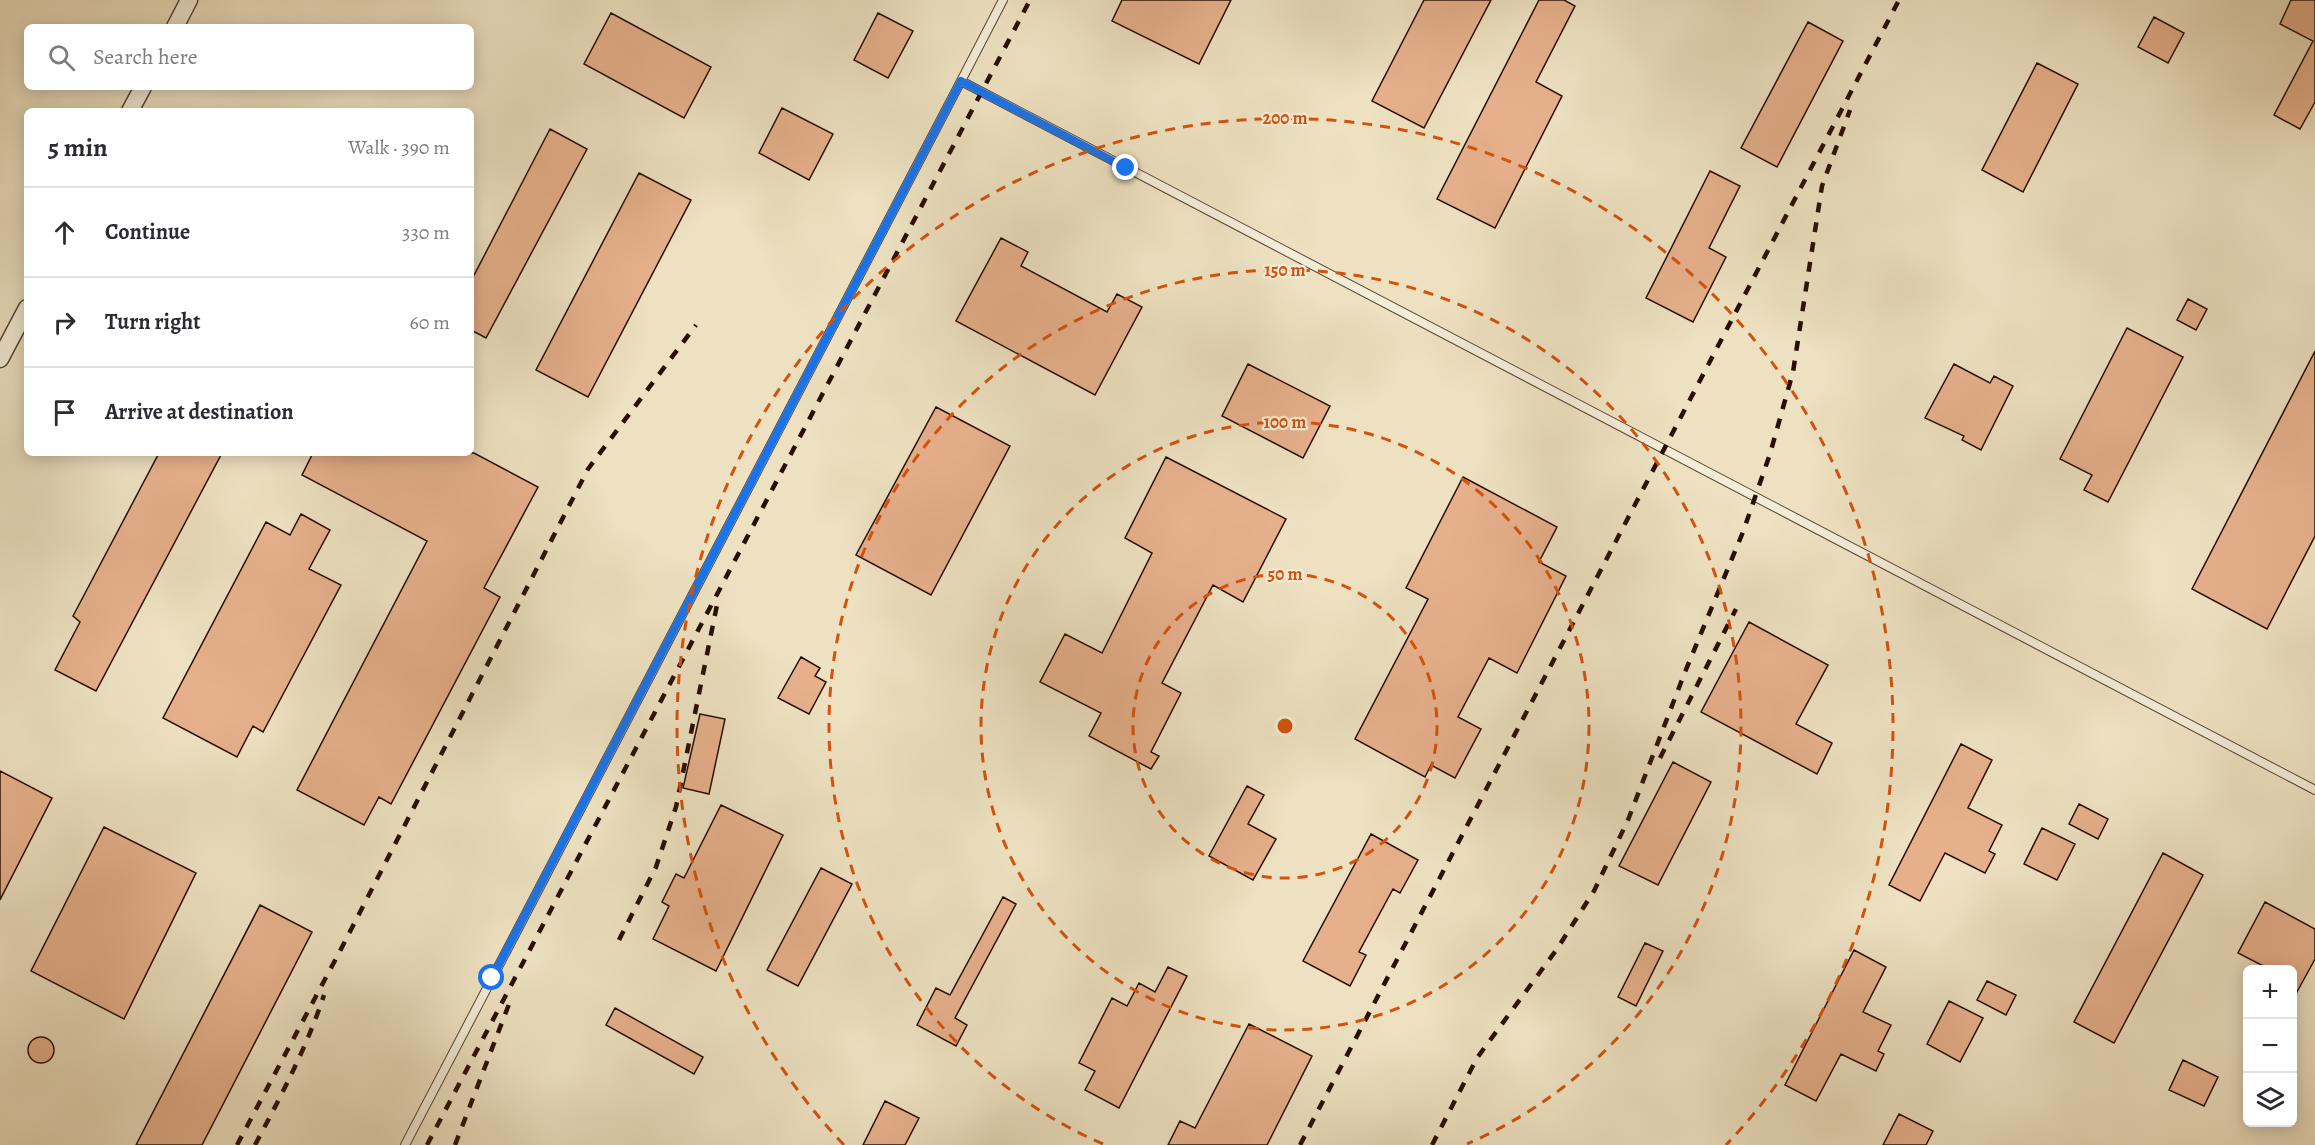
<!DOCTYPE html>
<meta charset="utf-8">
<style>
:root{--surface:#fff;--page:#f7f7f7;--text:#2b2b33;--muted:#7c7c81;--line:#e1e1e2}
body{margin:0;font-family:Alegreya,serif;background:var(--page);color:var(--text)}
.controls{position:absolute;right:18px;bottom:18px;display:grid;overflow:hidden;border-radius:9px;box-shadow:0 3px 15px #0003}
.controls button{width:54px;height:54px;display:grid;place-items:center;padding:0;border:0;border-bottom:2px solid var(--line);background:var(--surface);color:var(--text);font:30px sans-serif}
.stop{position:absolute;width:18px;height:18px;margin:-14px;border:4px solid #1a73e8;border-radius:50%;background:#fff}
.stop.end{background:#1a73e8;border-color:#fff;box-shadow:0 2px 6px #0008}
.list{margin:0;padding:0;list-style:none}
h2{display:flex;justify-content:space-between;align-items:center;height:78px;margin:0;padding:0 24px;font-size:26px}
h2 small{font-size:20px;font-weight:400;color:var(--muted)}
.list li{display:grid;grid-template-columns:39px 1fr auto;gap:18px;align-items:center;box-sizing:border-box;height:90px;padding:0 24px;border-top:2px solid var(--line)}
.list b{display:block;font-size:22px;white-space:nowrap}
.list em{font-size:20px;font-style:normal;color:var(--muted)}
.icon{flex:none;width:33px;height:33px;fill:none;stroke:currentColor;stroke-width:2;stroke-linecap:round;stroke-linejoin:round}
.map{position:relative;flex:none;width:2315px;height:1145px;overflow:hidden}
.search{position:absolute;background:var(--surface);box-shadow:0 3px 15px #0003;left:24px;top:24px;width:450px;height:66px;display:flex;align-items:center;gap:15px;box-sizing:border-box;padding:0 21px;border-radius:9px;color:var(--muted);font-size:22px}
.panel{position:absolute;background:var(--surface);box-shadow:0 3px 15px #0003;left:24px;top:108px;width:450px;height:348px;border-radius:9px}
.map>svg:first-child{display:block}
.building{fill:#e6b08c;stroke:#280e03;stroke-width:1.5}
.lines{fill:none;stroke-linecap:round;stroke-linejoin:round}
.lane-casing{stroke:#594332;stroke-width:10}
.street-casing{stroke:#594332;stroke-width:19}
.lane{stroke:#f3ecd7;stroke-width:8}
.street{stroke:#f3ecd7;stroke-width:16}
.rail{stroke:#280e03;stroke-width:4.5;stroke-dasharray:10 10;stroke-linecap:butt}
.route{stroke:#1a73e8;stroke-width:8}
.ring{fill:none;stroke:#d5520b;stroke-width:3;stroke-dasharray:10 8}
.centre{fill:#d5520b;stroke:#f3ecd7;stroke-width:3}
.ring-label{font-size:18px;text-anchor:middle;font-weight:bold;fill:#d5520b;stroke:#f3ecd7;stroke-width:4.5;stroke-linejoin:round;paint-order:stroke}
</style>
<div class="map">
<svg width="2315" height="1145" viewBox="0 0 2315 1145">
<rect width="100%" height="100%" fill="#ede1c1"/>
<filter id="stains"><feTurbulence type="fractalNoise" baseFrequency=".00333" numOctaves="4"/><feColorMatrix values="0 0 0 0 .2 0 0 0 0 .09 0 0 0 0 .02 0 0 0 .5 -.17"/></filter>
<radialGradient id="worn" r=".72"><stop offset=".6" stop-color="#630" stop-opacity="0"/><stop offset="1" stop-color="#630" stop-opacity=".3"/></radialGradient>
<path class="building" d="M 1122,0 L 1231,0 L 1199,64 L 1112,21 Z
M 1424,0 L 1491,0 L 1424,128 L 1372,101 Z
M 1539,0 L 1564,0 L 1575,6 L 1536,82 L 1562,96 L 1495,228 L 1437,199 Z
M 2291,0 L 2315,0 L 2315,102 L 2300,129 L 2274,115 L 2313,41 L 2280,24 Z
M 611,13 L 711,67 L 684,118 L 584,64 Z
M 878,13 L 913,31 L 888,78 L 854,60 Z
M 2154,17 L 2184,33 L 2168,63 L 2138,47 Z
M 1808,22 L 1843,41 L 1777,167 L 1741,148 Z
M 2037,63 L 2078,84 L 2023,192 L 1982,170 Z
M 782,108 L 833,134 L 809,180 L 759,153 Z
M 550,129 L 587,149 L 486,338 L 471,330 L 471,281 Z
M 1710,171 L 1740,186 L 1709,248 L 1726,257 L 1693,322 L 1646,298 Z
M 639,173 L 691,200 L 588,397 L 536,370 Z
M 1001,238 L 1028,252 L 1021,266 L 1107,312 L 1117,294 L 1142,307 L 1095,395 L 956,321 Z
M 2188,299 L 2207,309 L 2196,330 L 2177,320 Z
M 2127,328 L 2183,357 L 2108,502 L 2084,490 L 2092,475 L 2060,459 Z
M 2315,351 L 2315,536 L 2267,629 L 2192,589 Z
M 1248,364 L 1330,406 L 1303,458 L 1222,416 Z
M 1954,364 L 1990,383 L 1994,376 L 2013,386 L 1981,450 L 1962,440 L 1964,436 L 1925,418 Z
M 936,407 L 1010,446 L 931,595 L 856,555 Z
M 159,453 L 222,453 L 96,691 L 55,670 L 80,622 L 73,616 Z
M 313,453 L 474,453 L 538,487 L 484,588 L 500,597 L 391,804 L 379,797 L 364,825 L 297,790 L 427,541 L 302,475 Z
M 1166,457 L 1286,519 L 1243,602 L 1213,585 L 1162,683 L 1181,693 L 1151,752 L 1159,756 L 1151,769 L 1089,736 L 1101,713 L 1040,682 L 1065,634 L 1102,653 L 1152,553 L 1125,538 Z
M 1463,477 L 1557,527 L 1539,562 L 1566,576 L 1517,673 L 1489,658 L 1458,717 L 1481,729 L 1455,778 L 1431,765 L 1425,777 L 1355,739 L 1428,599 L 1406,588 Z
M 301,514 L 330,530 L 309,569 L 341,585 L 263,732 L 253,726 L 237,757 L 163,718 L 266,522 L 290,535 Z
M 1749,622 L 1828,665 L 1796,724 L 1832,743 L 1817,774 L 1701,712 Z
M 801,657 L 820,668 L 815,676 L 826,682 L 809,714 L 778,698 Z
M 700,714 L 725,719 L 709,794 L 683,788 Z
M 1961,744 L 1992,760 L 1968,808 L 2002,825 L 1989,851 L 1995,854 L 1985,873 L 1945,853 L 1920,901 L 1889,885 Z
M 1673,762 L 1711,782 L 1658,885 L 1619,866 Z
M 0,771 L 52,798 L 0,900 Z
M 1247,786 L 1264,795 L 1248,824 L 1276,839 L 1253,880 L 1209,856 Z
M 2079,804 L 2108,819 L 2098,839 L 2069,824 Z
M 721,805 L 783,835 L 716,971 L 653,939 L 669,906 L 662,902 L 676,874 L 684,878 Z
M 104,827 L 196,873 L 124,1019 L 31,971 Z
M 2042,828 L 2075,844 L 2057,880 L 2024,864 Z
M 1371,834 L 1418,860 L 1400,893 L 1393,889 L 1359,952 L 1366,955 L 1350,986 L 1303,961 Z
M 2163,853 L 2203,875 L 2114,1043 L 2074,1022 Z
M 821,868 L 852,884 L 798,986 L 767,970 Z
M 1003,897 L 1016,904 L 955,1018 L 967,1025 L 956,1046 L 917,1025 L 936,988 L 950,995 Z
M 2265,902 L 2315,929 L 2315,959 L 2292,1001 L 2292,969 L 2269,969 L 2238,953 Z
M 260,905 L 312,932 L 202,1145 L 136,1145 Z
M 1645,943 L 1663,951 L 1636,1006 L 1618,997 Z
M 1854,950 L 1886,967 L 1863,1012 L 1891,1025 L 1878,1051 L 1884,1054 L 1876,1071 L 1841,1054 L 1816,1101 L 1785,1085 Z
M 1168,967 L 1187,976 L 1119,1108 L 1085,1090 L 1095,1071 L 1079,1063 L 1112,998 L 1127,1006 L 1139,983 L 1155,992 Z
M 1987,981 L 2016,995 L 2006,1015 L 1977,1000 Z
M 1949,1001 L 1983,1018 L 1960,1062 L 1927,1044 Z
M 615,1008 L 703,1057 L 694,1074 L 606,1025 Z
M 1249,1024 L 1312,1056 L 1267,1145 L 1168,1145 L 1180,1121 L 1195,1128 Z
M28 1050a13 13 0 1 1 26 0a13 13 0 1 1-26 0Z
M 2183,1060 L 2218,1077 L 2204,1106 L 2169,1090 Z
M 885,1101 L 919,1118 L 905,1145 L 863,1145 Z
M 1899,1114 L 1933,1131 L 1926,1145 L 1883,1145 Z"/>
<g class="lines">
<defs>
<path id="lane" d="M 961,81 L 1003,0
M 405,1145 L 961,81 L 2315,790"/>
<path id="street" d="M 175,27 L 189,0
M 130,111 L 143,87
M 0,359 L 27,308"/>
</defs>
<use href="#lane" class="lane-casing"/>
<use href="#street" class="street-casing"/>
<use href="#lane" class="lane"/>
<use href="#street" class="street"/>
<path class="rail" d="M 1660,758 L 1736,609
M 619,940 L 656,867 L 676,807 L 718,600
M 237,1145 L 340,951 L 588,469 L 696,325
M 255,1145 C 281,1096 307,1047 324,995
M 427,1145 L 1030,0
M 455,1145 L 511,999
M 1300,1145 L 1899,0
M 1432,1145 L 1477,1058 L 1557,949 L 1594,891 L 1628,820 L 1685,672 L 1743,532 L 1770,454 L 1793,372 L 1822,186 L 1850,110"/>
</g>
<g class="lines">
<path class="route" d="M 492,978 L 961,81 L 1126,168"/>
</g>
<g class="ring">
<circle cx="1285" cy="726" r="152"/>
<circle cx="1285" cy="726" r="304"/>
<path d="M1103 1144A456 456 0 1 1 1467 1144"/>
<path d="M844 1145A608 608 0 1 1 1726 1145"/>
</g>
<circle cx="1285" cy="726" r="9" class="centre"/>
<g class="ring-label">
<text x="1285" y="124">200 m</text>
<text x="1285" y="276">150 m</text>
<text x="1285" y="428">100 m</text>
<text x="1285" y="580">50 m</text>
</g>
<rect width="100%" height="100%" filter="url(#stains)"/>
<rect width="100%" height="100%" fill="url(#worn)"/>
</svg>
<div class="controls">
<button>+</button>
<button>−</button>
<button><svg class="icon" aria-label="layers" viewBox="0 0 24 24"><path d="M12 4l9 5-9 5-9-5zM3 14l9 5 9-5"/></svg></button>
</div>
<div class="stop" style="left:492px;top:978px"></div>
<div class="stop end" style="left:1126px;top:168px"></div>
<div class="search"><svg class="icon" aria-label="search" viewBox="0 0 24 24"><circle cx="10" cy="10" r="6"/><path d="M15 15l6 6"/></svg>Search here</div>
<section class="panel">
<h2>5 min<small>Walk · 390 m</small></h2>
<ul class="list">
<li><svg class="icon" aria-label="ahead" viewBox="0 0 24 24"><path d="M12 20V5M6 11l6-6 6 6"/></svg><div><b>Continue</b></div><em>330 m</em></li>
<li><svg class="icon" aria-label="right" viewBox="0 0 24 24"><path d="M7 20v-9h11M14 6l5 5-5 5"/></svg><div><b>Turn right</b></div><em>60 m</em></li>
<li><svg class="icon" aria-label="arrive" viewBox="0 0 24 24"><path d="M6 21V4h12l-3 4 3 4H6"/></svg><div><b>Arrive at destination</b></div></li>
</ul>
</section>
</div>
